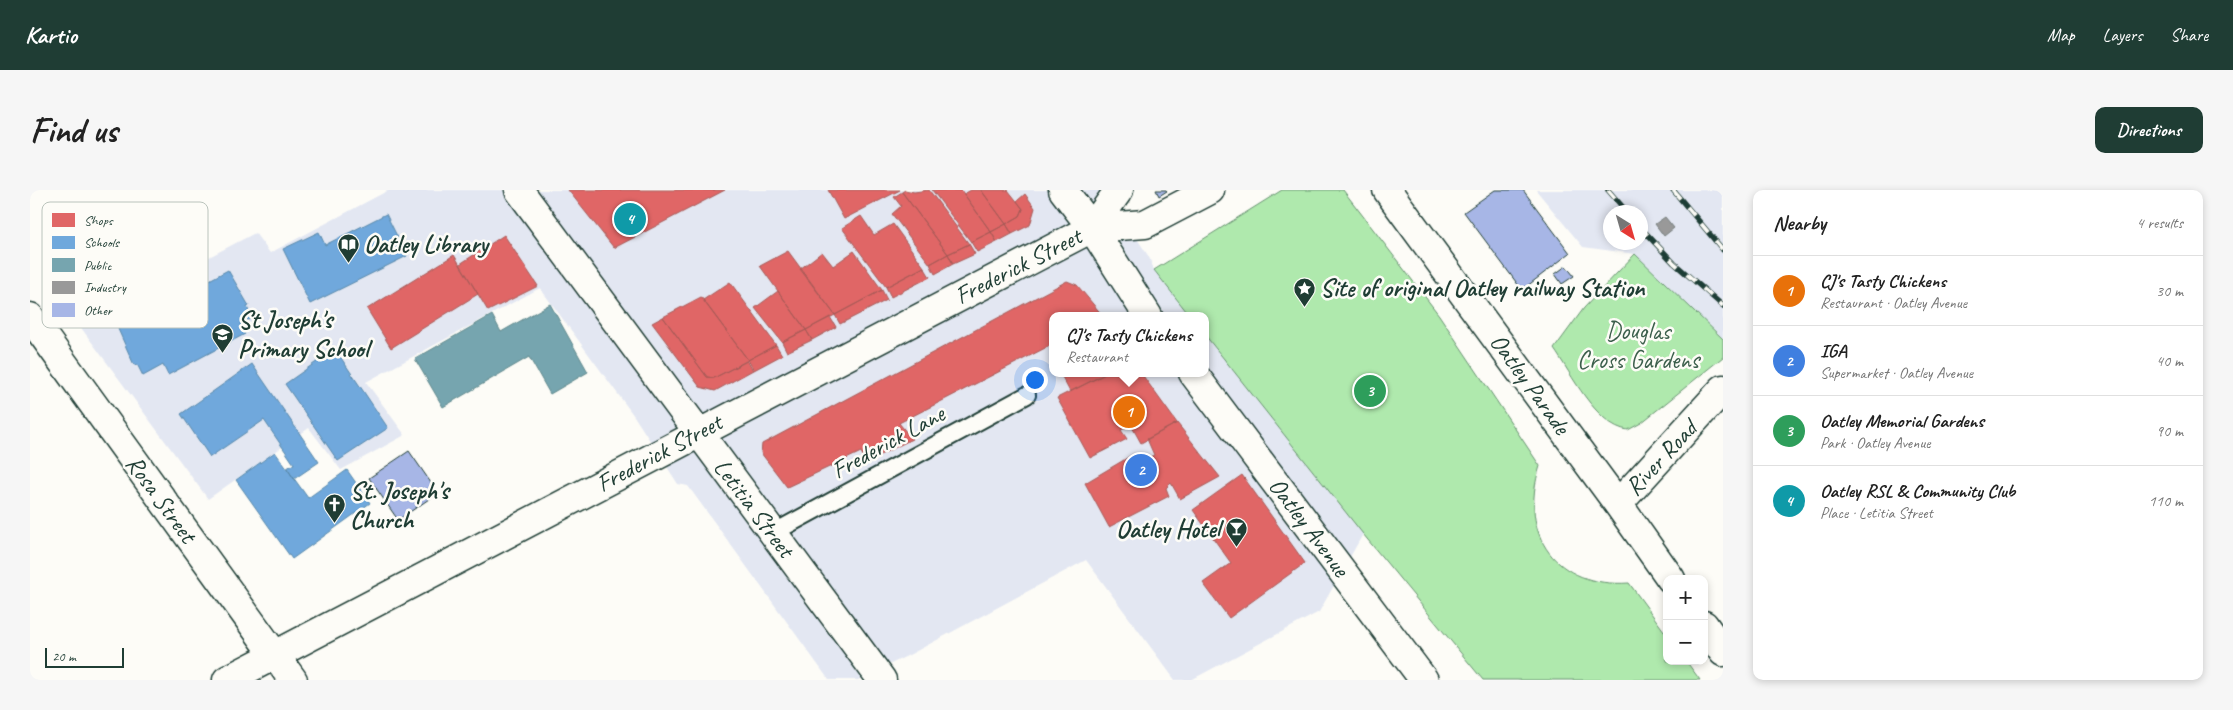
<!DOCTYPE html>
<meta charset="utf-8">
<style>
:root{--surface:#fff;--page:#f6f6f6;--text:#222;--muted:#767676;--line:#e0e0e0;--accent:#1f3d34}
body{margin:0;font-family:Caveat,sans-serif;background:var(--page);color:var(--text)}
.controls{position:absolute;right:15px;bottom:15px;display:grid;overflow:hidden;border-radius:10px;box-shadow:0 2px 8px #0003}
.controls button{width:45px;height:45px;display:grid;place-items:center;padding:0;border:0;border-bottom:1px solid var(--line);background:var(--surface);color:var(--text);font:25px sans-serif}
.compass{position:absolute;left:1573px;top:15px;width:45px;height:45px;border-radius:50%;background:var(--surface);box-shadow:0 2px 8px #0003;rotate:143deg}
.scale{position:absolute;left:15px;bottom:12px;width:79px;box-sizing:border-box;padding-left:5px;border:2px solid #1f3d34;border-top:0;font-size:14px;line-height:18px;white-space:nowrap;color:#1f3d34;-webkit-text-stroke:4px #fdfcf7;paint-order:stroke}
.you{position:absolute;left:1004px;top:189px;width:18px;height:18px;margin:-12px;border:4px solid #fff;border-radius:50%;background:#1a73e8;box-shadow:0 0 0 8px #1a73e833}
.badge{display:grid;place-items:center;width:32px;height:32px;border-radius:50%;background:var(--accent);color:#fff;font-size:16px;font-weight:700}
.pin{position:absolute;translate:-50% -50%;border:2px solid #fff;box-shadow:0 1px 5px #0006}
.popup{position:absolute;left:1019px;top:122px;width:160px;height:65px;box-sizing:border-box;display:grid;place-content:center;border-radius:10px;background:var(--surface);filter:drop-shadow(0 1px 4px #0005);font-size:16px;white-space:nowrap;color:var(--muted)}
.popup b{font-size:19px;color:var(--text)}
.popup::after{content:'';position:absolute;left:50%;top:100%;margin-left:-10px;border:10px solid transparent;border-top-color:var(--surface)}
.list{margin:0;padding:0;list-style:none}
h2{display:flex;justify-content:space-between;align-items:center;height:65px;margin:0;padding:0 20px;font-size:21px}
h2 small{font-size:16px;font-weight:400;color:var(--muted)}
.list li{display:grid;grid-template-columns:32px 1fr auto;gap:15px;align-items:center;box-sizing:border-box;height:70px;padding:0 20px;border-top:1px solid var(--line)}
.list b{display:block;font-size:19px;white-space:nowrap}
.list p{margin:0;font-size:16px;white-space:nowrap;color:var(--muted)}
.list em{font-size:16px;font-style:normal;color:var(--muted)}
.map{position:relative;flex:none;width:1693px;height:490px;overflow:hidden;border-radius:10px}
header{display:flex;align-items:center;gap:30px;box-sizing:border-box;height:70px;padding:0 25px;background:var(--accent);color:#fff}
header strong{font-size:24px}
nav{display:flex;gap:28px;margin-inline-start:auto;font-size:18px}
.intro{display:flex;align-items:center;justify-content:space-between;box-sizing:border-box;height:120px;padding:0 30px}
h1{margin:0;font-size:35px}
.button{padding:12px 22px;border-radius:10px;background:var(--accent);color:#fff;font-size:18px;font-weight:700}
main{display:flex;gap:30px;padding:0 30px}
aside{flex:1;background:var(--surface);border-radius:10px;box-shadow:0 2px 8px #0003}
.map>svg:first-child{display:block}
.built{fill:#e3e7f2;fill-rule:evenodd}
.green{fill:#afe9ad;stroke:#679370}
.shops{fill:#e06666;stroke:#a65a57}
.schools{fill:#6fa8dc;stroke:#5788aa}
.public{fill:#76a5af;stroke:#5c868a}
.industry{fill:#999;stroke:#747d7b}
.building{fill:#a7b6e6;stroke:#1f3d34}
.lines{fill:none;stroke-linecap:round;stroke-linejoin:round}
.service-casing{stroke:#1f3d34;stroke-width:20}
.minor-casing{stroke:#1f3d34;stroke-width:31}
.tertiary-casing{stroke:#1f3d34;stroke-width:31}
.service{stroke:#fdfcf7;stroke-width:16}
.minor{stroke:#fdfcf7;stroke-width:28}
.tertiary{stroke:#fdfcf7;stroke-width:28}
.rail-casing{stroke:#1f3d34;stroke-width:5.5}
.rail{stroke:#fdfcf7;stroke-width:4;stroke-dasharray:11;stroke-linecap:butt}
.labels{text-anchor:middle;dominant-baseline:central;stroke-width:5;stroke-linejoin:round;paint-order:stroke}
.poi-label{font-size:25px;font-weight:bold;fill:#1f3d34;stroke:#fdfcf7;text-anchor:start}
.street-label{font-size:25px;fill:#1f3d34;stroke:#fdfcf7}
.park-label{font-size:25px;fill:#3c5f4c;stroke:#fdfcf7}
.key{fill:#fdfcf7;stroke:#bac3bc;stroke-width:1}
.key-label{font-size:14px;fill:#1f3d34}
</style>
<header>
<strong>Kartio</strong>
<nav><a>Map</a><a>Layers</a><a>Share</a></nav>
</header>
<div class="intro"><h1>Find us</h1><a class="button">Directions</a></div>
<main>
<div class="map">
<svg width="1693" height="490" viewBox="0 0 1693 490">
<rect width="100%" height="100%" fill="#fdfcf7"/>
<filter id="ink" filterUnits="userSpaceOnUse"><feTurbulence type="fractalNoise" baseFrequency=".02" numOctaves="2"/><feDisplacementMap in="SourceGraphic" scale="10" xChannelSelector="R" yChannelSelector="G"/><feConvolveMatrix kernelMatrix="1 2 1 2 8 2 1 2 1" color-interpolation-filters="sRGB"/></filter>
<g filter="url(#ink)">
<path class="built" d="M 359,0 L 1075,0 L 1119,67 L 1124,80 L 1160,126 L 1023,126 L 1023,183 L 1175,183 L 1175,145 L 1333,344 L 1289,422 L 1161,490 L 1145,490 L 1056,370 L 881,464 L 828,490 L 799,490 L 658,296 L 648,294 L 604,226 L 510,98 L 336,192 L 375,245 L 311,280 L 279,238 L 178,309 L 49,135 L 225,43 L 240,63 Z
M 1506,0 L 1693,0 L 1693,149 L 1605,64 L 1553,57 ZM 1580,22 L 1610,22 L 1610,52 L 1580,52 Z"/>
<path class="green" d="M 1252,0 L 1313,0 L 1409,125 L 1510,276 C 1488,345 1526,398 1599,393 L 1637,445 L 1637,471 L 1656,471 L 1670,490 L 1453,490 L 1333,344 L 1175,145 L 1175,126 L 1160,126 L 1124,80 Z
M 1605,64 L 1693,149 L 1693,167 L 1611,233 L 1598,240 C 1566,236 1541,183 1524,159 L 1554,118 Z"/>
<path class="shops" d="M 538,0 L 695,0 L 584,58 Z
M 798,0 L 870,0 L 814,29 Z
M 875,0 L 884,2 L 899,0 L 939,54 L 918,64 L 872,2 Z
M 902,0 L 931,0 L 961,42 L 941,52 Z
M 941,0 L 951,0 L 976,34 L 961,42 L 934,4 Z
M 951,0 L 978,0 L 993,19 L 990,26 L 976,34 Z
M 872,2 L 918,64 L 900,74 L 862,24 L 871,16 L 864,7 Z
M 995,4 L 1005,18 L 1000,35 L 982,44 L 976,34 L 990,26 L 993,19 L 987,11 Z
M 831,26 L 844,45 L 863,34 L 894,77 L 856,97 L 812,38 Z
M 976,34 L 982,44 L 967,52 L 961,42 Z
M 961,42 L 967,52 L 947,62 L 941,52 Z
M 474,45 L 508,96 L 458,121 L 430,74 Z
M 939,54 L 945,64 L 923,74 L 918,64 Z
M 758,61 L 805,125 L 776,140 L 730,76 Z
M 824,61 L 852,100 L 805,125 L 770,79 L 792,62 L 803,76 Z
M 918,64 L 923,74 L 905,84 L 900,74 Z
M 424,65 L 448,104 L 361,158 L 337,119 Z
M 894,77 L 900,87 L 861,107 L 856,97 Z
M 1037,91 L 1047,95 L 1073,126 L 1023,126 L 1023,154 L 869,233 L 882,249 L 836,272 L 831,262 L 757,297 L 731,263 L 732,254 Z
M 700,92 L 746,155 L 718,170 L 673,110 Z
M 852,100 L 857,110 L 810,134 L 805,125 Z
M 748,101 L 776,140 L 752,152 L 725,118 Z
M 671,107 L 718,170 L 684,188 L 677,187 L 633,127 Z
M 633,127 L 677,187 L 684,188 L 717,171 L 723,180 L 685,201 L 670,197 L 622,133 Z
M 800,127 L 806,137 L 782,150 L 776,140 Z
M 776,140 L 782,150 L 757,162 L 752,152 Z
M 746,155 L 752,165 L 724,180 L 718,170 Z
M 1030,183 L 1077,183 L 1040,202 Z
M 1077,183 L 1111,183 L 1147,233 L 1111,253 L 1101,235 L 1091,240 L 1097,249 L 1060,268 L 1027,208 Z
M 1147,233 L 1190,287 L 1150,309 L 1141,293 L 1136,298 L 1139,306 L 1079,337 L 1055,293 L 1104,264 L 1110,272 L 1124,265 L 1117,249 Z
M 1212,285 L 1275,373 L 1199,428 L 1173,393 L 1201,373 L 1163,320 Z"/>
<path class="schools" d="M 356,24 L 377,66 L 280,114 L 253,59 L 289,42 L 295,55 Z
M 198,80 L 219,116 L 217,117 L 222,128 L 210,134 L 215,144 L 138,185 L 133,175 L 113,186 L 107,174 L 104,175 L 88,139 Z
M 305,159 L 358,238 L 308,271 L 255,194 Z
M 222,174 L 289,272 L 264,289 L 257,278 L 264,274 L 234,230 L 180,267 L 151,224 Z
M 245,262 L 278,308 L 317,280 L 340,313 L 262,369 L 206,290 Z"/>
<path class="public" d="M 520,114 L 558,182 L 520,204 L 499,167 L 413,217 L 385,169 L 462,125 L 471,142 Z"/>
<path class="industry" d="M 1635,27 L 1644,38 L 1634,46 L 1625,34 Z"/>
<path class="building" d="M 1126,0 L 1136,0 L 1137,1 L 1129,6 Z
M 1465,0 L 1493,0 L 1540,63 L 1492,100 L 1434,22 Z
M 1536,76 L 1544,86 L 1532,94 L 1525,84 Z
M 379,261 L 408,303 L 368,330 L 339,288 Z"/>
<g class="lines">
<defs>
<path id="service" d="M 743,343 L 997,205"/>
<path id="minor" d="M 489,0 L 852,490
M 1033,0 L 1062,38 L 1118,126
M 1062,38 L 1089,0
M 0,127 L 263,490
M 1163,183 L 1394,490
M 197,490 L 1062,38 L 1115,34 L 1180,0"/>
<path id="tertiary" d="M 1357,0 L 1588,314 L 1641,389
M 1588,314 L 1693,199
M 1674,435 L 1693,462"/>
</defs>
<use href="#service" class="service-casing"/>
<use href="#minor" class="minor-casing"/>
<use href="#tertiary" class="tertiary-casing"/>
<use href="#service" class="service"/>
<use href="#minor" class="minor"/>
<use href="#tertiary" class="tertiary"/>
<defs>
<path id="rail" d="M 1578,0 L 1597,22
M 1643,0 L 1693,60
M 1610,37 L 1644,73 L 1693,116"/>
</defs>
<use href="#rail" class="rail-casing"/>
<use href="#rail" class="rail"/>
</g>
</g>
<defs>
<symbol id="library-pin" viewBox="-11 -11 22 30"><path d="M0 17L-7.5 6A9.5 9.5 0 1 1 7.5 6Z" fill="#1f3d34" stroke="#fdfcf7"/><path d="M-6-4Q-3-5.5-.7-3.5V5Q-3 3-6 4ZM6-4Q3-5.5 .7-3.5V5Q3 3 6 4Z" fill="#fff"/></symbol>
<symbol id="sight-pin" viewBox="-11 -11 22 30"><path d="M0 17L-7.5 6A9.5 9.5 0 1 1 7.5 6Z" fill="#1f3d34" stroke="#fdfcf7"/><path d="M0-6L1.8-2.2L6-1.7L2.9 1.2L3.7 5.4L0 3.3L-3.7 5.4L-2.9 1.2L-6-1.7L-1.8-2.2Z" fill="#fff"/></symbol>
<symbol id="school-pin" viewBox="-11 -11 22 30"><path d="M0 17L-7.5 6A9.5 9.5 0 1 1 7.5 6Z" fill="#1f3d34" stroke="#fdfcf7"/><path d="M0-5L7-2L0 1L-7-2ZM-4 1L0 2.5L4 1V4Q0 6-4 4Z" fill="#fff"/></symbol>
<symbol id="church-pin" viewBox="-11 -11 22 30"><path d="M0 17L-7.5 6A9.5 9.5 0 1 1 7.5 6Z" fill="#1f3d34" stroke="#fdfcf7"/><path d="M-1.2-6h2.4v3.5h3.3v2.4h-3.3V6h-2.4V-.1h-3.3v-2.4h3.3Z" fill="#fff"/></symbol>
<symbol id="bar-pin" viewBox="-11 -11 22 30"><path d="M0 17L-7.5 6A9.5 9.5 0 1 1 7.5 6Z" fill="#1f3d34" stroke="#fdfcf7"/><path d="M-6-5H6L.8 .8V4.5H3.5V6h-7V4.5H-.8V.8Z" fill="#fff"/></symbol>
</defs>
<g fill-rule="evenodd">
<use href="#library-pin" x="306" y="42" width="25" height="34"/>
<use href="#sight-pin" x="1262" y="86" width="25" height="34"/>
<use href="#school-pin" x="180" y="132" width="25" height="34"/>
<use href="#church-pin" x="292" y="302" width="25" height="34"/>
<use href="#bar-pin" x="1194" y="326" width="25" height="34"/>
</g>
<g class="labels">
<g class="poi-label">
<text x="334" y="54">Oatley Library</text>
<text x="1290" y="98">Site of original Oatley railway Station</text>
<text x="208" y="130">St Joseph's<tspan x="208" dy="29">Primary School</tspan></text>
<text x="320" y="301">St. Joseph's<tspan x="320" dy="29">Church</tspan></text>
<text x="1190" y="339" text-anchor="end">Oatley Hotel</text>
</g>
<g class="street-label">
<text transform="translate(988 76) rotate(-27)">Frederick Street</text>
<text transform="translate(1500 194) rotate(54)">Oatley Parade</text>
<text transform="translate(858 252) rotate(-29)">Frederick Lane</text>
<text transform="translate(629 263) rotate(-28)">Frederick Street</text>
<text transform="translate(1631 268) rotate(-47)">River Road</text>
<text transform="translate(131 309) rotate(54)">Rosa Street</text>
<text transform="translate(724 318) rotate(53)">Letitia Street</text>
<text transform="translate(1279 337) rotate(53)">Oatley Avenue</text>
</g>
<g class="park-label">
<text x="1608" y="141">Douglas<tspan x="1608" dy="29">Cross Gardens</tspan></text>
</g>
</g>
<rect x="12" y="12" width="166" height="126" rx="8" class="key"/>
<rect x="22" y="23" width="23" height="14" fill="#e06666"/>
<rect x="22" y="46" width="23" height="13" fill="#6fa8dc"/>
<rect x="22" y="68" width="23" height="14" fill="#76a5af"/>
<rect x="22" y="91" width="23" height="13" fill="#999"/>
<rect x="22" y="113" width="23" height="14" fill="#a7b6e6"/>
<g class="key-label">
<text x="54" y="35">Shops</text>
<text x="54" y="57">Schools</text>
<text x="54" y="80">Public</text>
<text x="54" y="102">Industry</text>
<text x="54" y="125">Other</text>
</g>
</svg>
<div class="controls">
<button>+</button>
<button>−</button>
</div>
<svg class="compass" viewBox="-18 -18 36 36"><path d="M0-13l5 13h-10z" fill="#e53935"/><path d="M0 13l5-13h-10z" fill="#767676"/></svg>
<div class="scale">20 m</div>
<div class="you"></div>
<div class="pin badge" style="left:1099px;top:222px;background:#e8710a">1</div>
<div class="popup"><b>CJ's Tasty Chickens</b>Restaurant</div>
<div class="pin badge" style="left:1111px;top:280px;background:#3f7fe0">2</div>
<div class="pin badge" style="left:1340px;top:201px;background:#2e9e5b">3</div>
<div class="pin badge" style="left:600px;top:29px;background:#0f9aa8">4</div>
</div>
<aside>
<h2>Nearby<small>4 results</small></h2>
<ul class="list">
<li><span class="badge" style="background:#e8710a">1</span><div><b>CJ's Tasty Chickens</b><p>Restaurant · Oatley Avenue</p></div><em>30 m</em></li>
<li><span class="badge" style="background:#3f7fe0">2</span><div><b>IGA</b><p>Supermarket · Oatley Avenue</p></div><em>40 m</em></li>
<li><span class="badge" style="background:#2e9e5b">3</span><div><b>Oatley Memorial Gardens</b><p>Park · Oatley Avenue</p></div><em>90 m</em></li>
<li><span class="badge" style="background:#0f9aa8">4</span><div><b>Oatley RSL &amp; Community Club</b><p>Place · Letitia Street</p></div><em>110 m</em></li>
</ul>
</aside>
</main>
